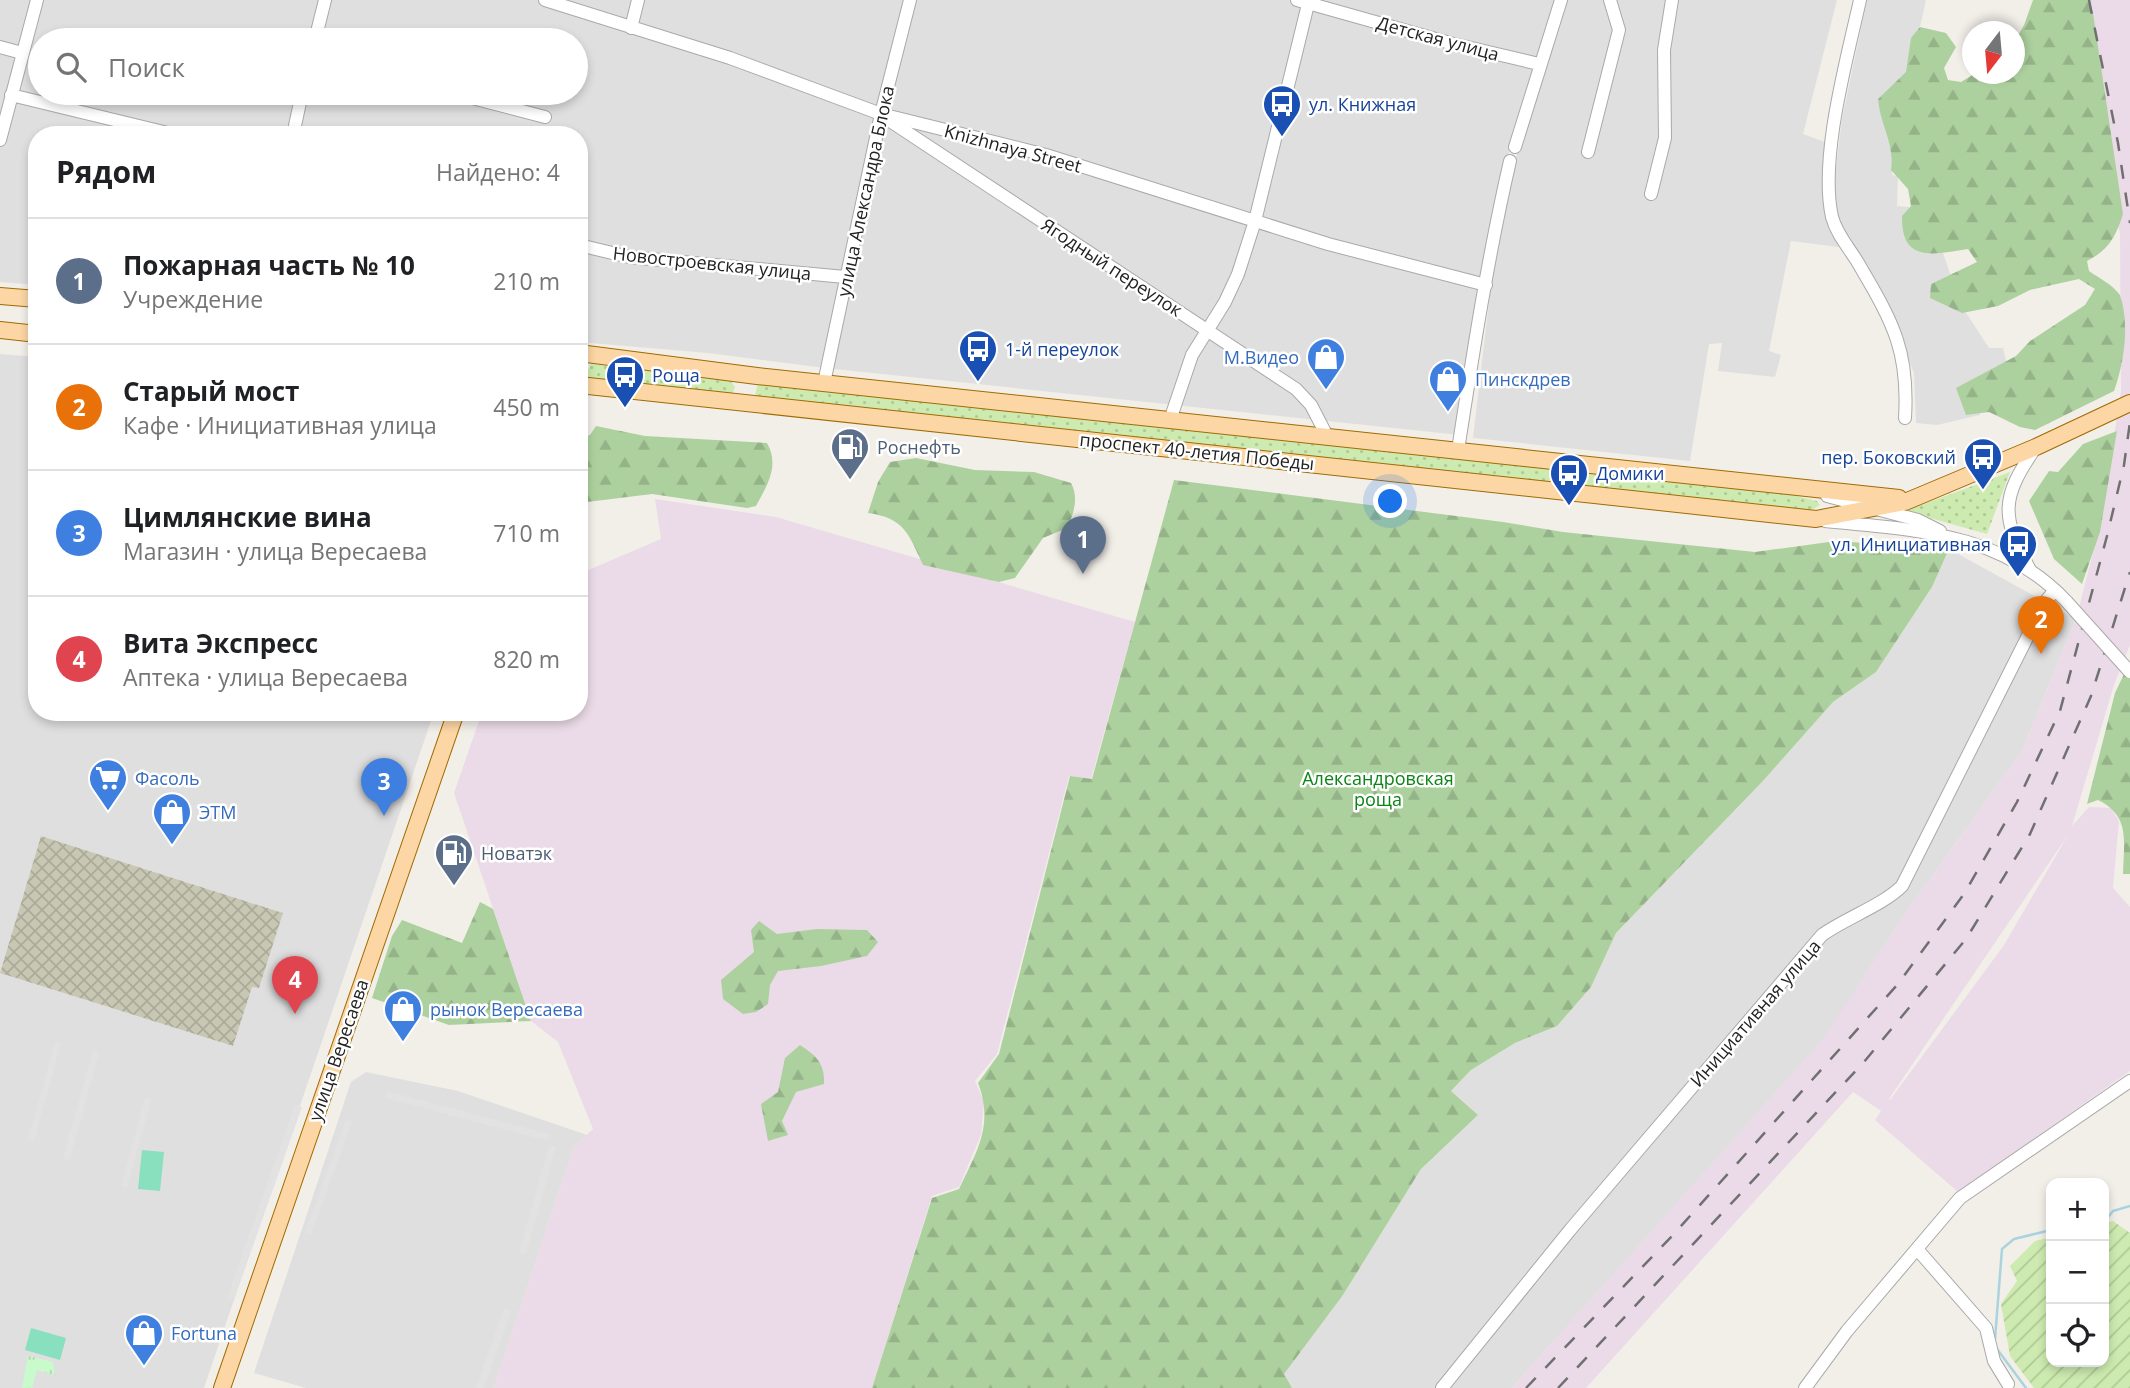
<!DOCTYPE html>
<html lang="ru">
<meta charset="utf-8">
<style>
:root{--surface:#fff;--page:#f2f2f2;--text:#202124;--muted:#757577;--line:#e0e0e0;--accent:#1a73e8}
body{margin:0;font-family:"Open Sans",sans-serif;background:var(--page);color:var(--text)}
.controls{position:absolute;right:21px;bottom:21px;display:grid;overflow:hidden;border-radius:14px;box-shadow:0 4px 10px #0003}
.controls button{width:63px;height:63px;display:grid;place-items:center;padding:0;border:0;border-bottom:2px solid var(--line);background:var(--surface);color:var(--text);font:35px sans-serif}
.compass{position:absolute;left:1962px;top:21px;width:63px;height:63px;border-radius:50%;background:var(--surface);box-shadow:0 4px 10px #0003;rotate:196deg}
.you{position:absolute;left:1391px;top:502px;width:24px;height:24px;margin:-18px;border:5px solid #fff;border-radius:50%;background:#1a73e8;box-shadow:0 0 0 10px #1a73e833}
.badge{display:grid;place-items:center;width:46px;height:46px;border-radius:50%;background:var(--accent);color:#fff;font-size:23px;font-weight:700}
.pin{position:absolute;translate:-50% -58px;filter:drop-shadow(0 2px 4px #0008)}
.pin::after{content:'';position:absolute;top:37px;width:24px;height:21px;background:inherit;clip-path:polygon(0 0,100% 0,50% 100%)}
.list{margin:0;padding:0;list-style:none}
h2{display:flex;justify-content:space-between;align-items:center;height:91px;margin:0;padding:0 28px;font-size:30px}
h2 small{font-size:23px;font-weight:400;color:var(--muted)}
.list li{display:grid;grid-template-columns:46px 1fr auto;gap:21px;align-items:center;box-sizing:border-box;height:126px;padding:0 28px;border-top:2px solid var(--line)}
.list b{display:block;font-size:26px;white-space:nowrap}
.list p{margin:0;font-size:23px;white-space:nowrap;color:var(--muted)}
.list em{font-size:23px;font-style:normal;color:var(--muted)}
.icon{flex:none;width:38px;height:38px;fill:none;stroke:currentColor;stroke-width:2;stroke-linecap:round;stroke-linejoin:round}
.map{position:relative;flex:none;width:2130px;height:1388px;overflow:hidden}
.search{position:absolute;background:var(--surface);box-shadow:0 4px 10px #0003;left:28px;top:28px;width:560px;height:77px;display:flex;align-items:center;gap:18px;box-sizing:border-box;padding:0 24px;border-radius:38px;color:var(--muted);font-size:26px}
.panel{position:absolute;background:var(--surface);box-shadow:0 4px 10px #0003;left:28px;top:126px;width:560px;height:595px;border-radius:28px}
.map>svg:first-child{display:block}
.residential{fill:#e0dfdf;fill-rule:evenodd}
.industrial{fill:#ebdbe8;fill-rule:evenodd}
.construction{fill:url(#construction-cross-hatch)}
.grass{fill:url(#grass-dots)}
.forest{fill:url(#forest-firs)}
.park{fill:url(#park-tufts)}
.garden{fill:url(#garden-furrows)}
.pitch{fill:#88e0be}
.parking{fill:#e2e2e2}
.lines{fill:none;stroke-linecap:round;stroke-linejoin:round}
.stream{stroke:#aad3df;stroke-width:2.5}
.minor-casing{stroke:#a9a9a9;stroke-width:14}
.major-casing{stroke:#a06b00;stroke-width:18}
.minor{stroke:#fff;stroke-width:12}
.major{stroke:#fcd6a4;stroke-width:16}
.rail{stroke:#707070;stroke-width:2.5;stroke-dasharray:14 14;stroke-linecap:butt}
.minor-bridge-casing{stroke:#a9a9a9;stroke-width:14;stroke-linecap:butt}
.minor-bridge{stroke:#fff;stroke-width:12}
.labels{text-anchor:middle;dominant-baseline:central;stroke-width:5;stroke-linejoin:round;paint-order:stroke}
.street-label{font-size:18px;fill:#222;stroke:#fff}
.transit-label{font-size:18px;fill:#164399;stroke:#fff;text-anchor:start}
.shop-label{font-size:18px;fill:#366cbe;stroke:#fff;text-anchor:start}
.service-label{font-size:18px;fill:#4e5e75;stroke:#fff;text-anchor:start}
.park-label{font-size:18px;fill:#0c8416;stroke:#fff}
</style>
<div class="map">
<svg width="2130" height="1388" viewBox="0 0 2130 1388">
<defs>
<pattern id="construction-cross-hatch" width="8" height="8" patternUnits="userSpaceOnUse" patternTransform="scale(1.75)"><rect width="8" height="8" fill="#c7c7b4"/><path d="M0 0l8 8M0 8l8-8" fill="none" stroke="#abab9a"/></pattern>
<pattern id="grass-dots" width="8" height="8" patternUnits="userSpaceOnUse" patternTransform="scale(1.75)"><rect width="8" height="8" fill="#cdebb0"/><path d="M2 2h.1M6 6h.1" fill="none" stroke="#b0c997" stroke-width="1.8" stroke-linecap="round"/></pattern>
<pattern id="forest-firs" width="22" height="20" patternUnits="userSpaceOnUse" patternTransform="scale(1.75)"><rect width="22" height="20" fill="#add19e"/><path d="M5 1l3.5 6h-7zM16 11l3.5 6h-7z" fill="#95b388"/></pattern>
<pattern id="park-tufts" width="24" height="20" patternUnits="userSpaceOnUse" patternTransform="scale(1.75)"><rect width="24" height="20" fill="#c8facc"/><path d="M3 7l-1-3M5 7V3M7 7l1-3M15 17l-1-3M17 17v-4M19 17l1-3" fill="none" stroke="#acd6af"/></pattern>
<pattern id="garden-furrows" width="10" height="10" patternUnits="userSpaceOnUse" patternTransform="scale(1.75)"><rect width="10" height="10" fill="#cdebb0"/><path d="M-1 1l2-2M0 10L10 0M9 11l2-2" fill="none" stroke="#b0c997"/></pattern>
</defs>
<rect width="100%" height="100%" fill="#f2efe9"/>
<path class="residential" d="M 0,0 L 1837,0 L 1803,134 L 1830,144 L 1825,201 L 1839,247 L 1791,241 L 1769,351 L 1781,355 L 1775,377 L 1718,371 L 1722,343 L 1709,344 L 1690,461 L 1473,438 L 1495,251 L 1515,161 L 1555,14 L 1533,71 L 1492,211 L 1460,435 L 825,368 L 708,353 L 579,342 L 579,135 L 37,135 L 37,285 L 0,282 ZM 40,40 L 576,40 L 576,93 L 40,93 Z
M 1867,0 L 1926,0 L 1898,123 L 1892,175 L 1898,176 L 1897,206 L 1909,207 L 1912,232 L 1935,230 L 1961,305 L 1989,348 L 2003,348 L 2014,393 L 1979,400 L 1980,415 L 1937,425 L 1916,423 L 1914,373 L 1882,294 L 1837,219 L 1832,200 L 1842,119 Z
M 0,354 L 37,357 L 37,712 L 434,712 L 204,1388 L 0,1388 ZM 41,836 L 283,913 L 258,988 L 252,986 L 233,1046 L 0,973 Z
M 1949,549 L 2076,619 L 2022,751 L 1910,907 L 1823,1040 L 1512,1388 L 1292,1388 L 1283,1374 L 1343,1295 L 1421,1169 L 1478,1115 L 1451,1091 L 1471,1070 L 1515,1043 L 1557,1026 L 1591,987 L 1616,933 L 1762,782 L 1833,702 L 1876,672 L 1932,587 Z
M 366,1072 L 458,1091 L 587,1135 L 574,1147 L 494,1388 L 306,1388 L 254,1373 L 351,1082 Z"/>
<path class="industrial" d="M 2070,0 L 2130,0 L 2130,645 L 2114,685 L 2072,826 L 2089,807 L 2111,808 L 2119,821 L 2113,888 L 2130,907 L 2130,1071 L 1958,1192 L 1875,1120 L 1881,1111 L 1853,1092 L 1586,1388 L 1512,1388 L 1822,1040 L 1910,907 L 2022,751 L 2076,619 L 2099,530 L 2121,392 L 2120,234 ZM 2068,835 L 2004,945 L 1890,1100 L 1889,1099 Z
M 655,499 L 776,517 L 1135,622 L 1091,779 L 1069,776 L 997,1054 L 975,1081 L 984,1102 L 981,1135 L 959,1187 L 932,1196 L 872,1388 L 494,1388 L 574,1147 L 593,1129 L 558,1042 L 531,1021 L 454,793 L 482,712 L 579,712 L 579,574 L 661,539 Z"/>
<path class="construction" d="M 41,836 L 283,913 L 259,988 L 252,987 L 233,1046 L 0,973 Z"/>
<path class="grass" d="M 591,364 L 730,380 L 735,387 L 732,395 L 588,381 L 585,376 Z
M 762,383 L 1763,488 L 1817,501 L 1820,505 L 1809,512 L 755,396 L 757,386 Z
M 2010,472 L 1987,534 L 1905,511 Z"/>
<path class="forest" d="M 2033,0 L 2089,0 L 2093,13 L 2123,214 C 2116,236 2109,250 2087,261 L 2089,271 C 2099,278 2113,285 2120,295 C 2130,324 2124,363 2114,391 L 2035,430 L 2020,427 L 1989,412 L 1966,415 L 1956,388 L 2016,356 L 2030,341 L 2085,305 L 2095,289 L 2079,279 L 2030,290 L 1998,306 L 1962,313 L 1930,298 L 1931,284 L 1977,262 L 1968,249 C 1934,254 1901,264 1902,216 L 1911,206 L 1908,189 L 1891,170 C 1895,144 1880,125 1878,99 L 1906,72 L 1911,38 L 1920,27 L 1946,33 L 1956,47 L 1944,68 L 1948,80 L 1961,82 L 1974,74 L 2014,74 L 2015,41 L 2024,25 Z
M 596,426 L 645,436 L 767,443 C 780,466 767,485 756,506 L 747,508 L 652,494 L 579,503 L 579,439 L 590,435 Z
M 2117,431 L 2100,532 L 2082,584 L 2054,559 L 2029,501 L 2049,471 L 2058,472 L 2083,444 Z
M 916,458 L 975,470 L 1034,472 L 1071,483 C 1079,498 1074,513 1067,528 L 1043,538 L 1015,578 L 999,582 L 923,565 C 909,535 905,518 868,513 L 878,482 L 890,462 Z
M 1174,480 L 1503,522 L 1563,532 L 1755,552 L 1836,541 L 1949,549 L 1932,587 L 1876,672 L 1833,702 L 1762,782 L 1616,933 L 1591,987 L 1557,1026 L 1515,1043 L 1471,1070 L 1451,1091 L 1478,1115 L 1421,1169 L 1343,1295 L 1284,1374 L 1292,1388 L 872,1388 L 932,1198 L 959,1189 C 977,1151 994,1125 978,1083 L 999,1054 L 1070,776 L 1092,779 Z
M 2126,670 L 2130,677 L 2130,874 L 2123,874 C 2124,839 2130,816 2098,800 L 2087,804 L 2115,693 Z
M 480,902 L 493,909 L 531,1021 L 449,1025 L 372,998 L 392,936 L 402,920 L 462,943 Z
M 759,921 L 777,934 L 817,929 L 867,930 L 878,942 L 867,956 L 821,966 L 778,971 L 770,985 L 768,1004 L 756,1012 L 743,1014 L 723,999 L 721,980 L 754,952 L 751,930 Z
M 800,1045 C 817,1056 825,1064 824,1084 L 796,1092 L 782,1121 L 788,1135 L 768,1141 L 761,1104 L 778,1092 L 785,1058 Z"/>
<path class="park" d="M 28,1356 L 53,1362 L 55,1375 L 37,1370 L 32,1388 L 22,1388 Z"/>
<path class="garden" d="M 2113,1221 L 2130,1233 L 2130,1388 L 2034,1388 L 2010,1356 L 2001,1304 L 2017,1281 L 2010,1266 L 2035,1241 L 2051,1237 L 2051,1362 L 2104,1362 L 2104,1224 Z"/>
<path class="pitch" d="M 142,1150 L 164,1152 L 160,1191 L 138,1189 Z
M 31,1328 L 66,1338 L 60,1360 L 25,1350 Z"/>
<path class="parking" d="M 55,1042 L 61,1043 L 34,1141 L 28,1140 Z
M 93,1051 L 99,1052 L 70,1160 L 63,1158 Z
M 387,1091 L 550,1134 L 548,1141 L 385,1098 Z
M 145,1098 L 151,1100 L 127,1188 L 121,1186 Z
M 295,1105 L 302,1107 L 234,1300 L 227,1298 Z
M 346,1119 L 352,1122 L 311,1235 L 305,1233 Z
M 549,1145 L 556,1147 L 526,1255 L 519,1253 Z
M 504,1308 L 511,1311 L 484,1388 L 476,1388 Z"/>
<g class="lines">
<path class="stream" d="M 2104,1222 L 2113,1211 L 2130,1206
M 1995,1339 L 2002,1249 L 2014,1239 L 2051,1230
M 1997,1349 L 2026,1388"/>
<defs>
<path id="minor" d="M 545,0 L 730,58 L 881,114 L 1046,155 L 1328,244 L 1486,285
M 1297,0 L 1450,43 L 1539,64
M 1860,0 C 1847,59 1819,158 1832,217 C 1837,236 1852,251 1861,268 C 1894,324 1909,353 1905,418
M 631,28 L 638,0
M 315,40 L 325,0
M 0,47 L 22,53
M 453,93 L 545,117
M 11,95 L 176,135
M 887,119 L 1296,389 L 1311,405 L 1327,436
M 293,135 L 302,93
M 0,140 L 37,0
M 1515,147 L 1561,0
M 1588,152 L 1619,30 L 1610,0
M 1651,194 L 1665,138 L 1664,50 L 1672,0
M 579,245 L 629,257 L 845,277
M 824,383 L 881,114 L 910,0
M 1170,420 L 1192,355 L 1225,302 L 1238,274 L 1255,221 L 1309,0
M 1458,450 C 1473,353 1488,256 1510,161
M 1827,496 L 1918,520 L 1940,531
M 1825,521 C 1914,530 2002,532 2067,602
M 2030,570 C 2001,516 2000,499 2036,447
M 1917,1249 L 1986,1328 L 1994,1361 L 2008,1384
M 1442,1388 L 1570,1230 L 1822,935 C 1846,918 1883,905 1902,886 L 2045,602 L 2055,590
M 1805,1388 L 1847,1331 L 1960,1198 L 2130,1081"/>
<path id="major" d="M 0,296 L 37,299
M 0,330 L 37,334
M 579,353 L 757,376 L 1899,498
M 579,385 L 1816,519 L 1905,502 L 2036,447 L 2130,403
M 222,1388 L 456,712"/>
</defs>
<use href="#minor" class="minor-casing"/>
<use href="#major" class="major-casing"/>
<use href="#minor" class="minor"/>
<use href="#major" class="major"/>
<path class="rail" d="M 2089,0 L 2118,143 L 2130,223
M 1526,1388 L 1673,1235 L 1898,984 L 1964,894 L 2017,802 L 2060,711 L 2107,536 L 2124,465 L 2130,422
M 1558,1388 L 1864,1062 L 1966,939 L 2030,834 L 2091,696 L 2130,572"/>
<defs>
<path id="minor-bridge" d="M 2067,602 L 2130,672"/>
</defs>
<use href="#minor-bridge" class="minor-bridge-casing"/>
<use href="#minor-bridge" class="minor-bridge"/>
</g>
<defs>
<symbol id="bus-pin" viewBox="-11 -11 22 30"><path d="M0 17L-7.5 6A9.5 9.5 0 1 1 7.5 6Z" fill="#1a4fb4" stroke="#fff"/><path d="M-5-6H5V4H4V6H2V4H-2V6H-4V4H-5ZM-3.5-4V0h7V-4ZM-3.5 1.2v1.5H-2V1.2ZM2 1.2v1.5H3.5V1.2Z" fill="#fff"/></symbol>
<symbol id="shop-pin" viewBox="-11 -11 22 30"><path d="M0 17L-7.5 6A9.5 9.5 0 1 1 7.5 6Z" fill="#3f7fe0" stroke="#fff"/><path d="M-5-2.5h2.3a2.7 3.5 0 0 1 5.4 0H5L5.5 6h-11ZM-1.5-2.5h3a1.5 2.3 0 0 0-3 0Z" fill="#fff"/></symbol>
<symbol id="fuel-pin" viewBox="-11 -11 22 30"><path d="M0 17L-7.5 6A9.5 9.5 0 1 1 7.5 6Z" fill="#5c6f8a" stroke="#fff"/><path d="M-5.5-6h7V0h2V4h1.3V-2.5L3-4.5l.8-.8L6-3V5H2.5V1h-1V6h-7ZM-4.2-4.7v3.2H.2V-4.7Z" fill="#fff"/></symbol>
<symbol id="supermarket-pin" viewBox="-11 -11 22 30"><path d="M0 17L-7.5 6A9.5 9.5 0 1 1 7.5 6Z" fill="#3f7fe0" stroke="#fff"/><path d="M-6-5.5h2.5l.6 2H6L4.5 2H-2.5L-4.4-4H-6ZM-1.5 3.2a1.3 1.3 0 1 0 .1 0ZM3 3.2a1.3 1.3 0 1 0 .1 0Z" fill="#fff"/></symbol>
</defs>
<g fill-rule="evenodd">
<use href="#bus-pin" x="1260" y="82" width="44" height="60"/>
<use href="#bus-pin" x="956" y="327" width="44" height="60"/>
<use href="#shop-pin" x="1304" y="335" width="44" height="60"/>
<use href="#bus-pin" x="603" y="353" width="44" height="60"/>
<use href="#shop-pin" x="1426" y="357" width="44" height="60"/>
<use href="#fuel-pin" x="828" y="425" width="44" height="60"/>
<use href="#bus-pin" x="1961" y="435" width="44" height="60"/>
<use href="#bus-pin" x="1547" y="451" width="44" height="60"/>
<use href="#bus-pin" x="1996" y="522" width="44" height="60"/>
<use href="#supermarket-pin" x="86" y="756" width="44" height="60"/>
<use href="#shop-pin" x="150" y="790" width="44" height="60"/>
<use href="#fuel-pin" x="432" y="831" width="44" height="60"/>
<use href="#shop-pin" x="381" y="987" width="44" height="60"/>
<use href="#shop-pin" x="122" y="1311" width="44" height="60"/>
</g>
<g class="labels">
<g class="street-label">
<text transform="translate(1438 38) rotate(15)">Детская улица</text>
<text transform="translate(1013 148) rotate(15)">Knizhnaya Street</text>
<text transform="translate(865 191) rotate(-78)">улица Александра Блока</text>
<text transform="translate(712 263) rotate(6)">Новостроевская улица</text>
<text transform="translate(1112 267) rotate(33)">Ягодный переулок</text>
<text transform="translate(1197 451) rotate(6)">проспект 40-летия Победы</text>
<text transform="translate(1755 1013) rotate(-49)">Инициативная улица</text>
<text transform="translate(338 1050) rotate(-71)">улица Вересаева</text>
</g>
<g class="transit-label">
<text x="1309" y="104">ул. Книжная</text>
<text x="1005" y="349">1-й переулок</text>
<text x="652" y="375">Роща</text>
<text x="1956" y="457" text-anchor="end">пер. Боковский</text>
<text x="1596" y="473">Домики</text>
<text x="1991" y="544" text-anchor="end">ул. Инициативная</text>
</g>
<g class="shop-label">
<text x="1299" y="357" text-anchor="end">М.Видео</text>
<text x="1475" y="379">Пинскдрев</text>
<text x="135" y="778">Фасоль</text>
<text x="199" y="812">ЭТМ</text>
<text x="430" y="1009">рынок Вересаева</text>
<text x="171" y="1333">Fortuna</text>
</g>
<g class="service-label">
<text x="877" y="447">Роснефть</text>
<text x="481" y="853">Новатэк</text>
</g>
<g class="park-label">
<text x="1378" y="778">Александровская<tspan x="1378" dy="21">роща</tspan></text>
</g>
</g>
</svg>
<div class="controls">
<button>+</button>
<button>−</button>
<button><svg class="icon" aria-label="locate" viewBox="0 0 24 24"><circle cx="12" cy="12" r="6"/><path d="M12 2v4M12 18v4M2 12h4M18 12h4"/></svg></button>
</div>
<svg class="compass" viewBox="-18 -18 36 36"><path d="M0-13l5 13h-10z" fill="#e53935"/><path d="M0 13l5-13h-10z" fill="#757577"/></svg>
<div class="you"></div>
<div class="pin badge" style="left:1083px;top:574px;background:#5c6f8a">1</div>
<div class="pin badge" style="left:2041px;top:654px;background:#e8710a">2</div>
<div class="pin badge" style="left:384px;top:816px;background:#3f7fe0">3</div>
<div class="pin badge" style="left:295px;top:1014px;background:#e0444e">4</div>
<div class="search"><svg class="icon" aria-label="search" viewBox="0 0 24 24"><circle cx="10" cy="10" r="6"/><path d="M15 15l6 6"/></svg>Поиск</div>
<section class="panel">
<h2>Рядом<small>Найдено: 4</small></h2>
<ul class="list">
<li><span class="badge" style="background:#5c6f8a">1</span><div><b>Пожарная часть № 10</b><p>Учреждение</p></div><em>210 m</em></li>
<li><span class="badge" style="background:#e8710a">2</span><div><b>Старый мост</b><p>Кафе · Инициативная улица</p></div><em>450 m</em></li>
<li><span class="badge" style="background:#3f7fe0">3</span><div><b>Цимлянские вина</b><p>Магазин · улица Вересаева</p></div><em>710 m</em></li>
<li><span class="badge" style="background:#e0444e">4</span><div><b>Вита Экспресс</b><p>Аптека · улица Вересаева</p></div><em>820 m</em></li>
</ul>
</section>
</div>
